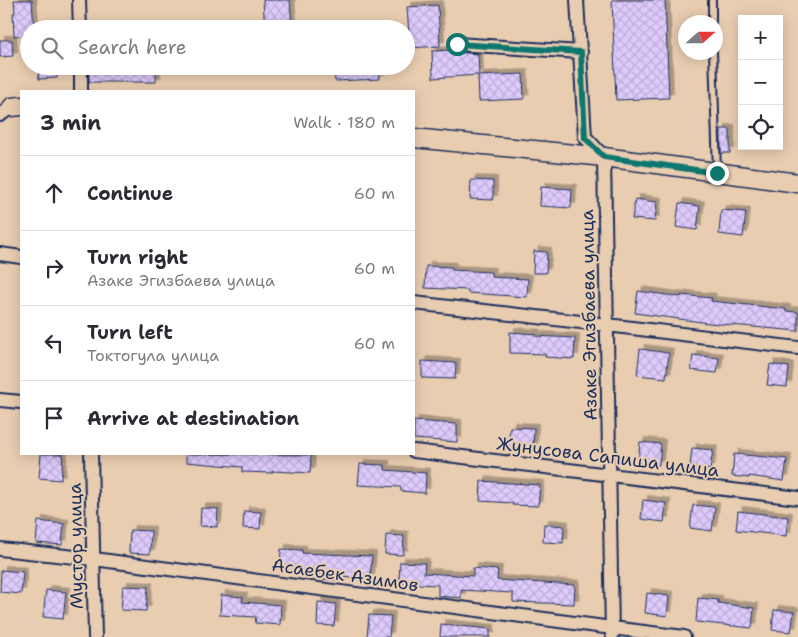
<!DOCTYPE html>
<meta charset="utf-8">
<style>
:root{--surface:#fff;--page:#f2f2f3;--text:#2b2b33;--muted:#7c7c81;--line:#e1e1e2}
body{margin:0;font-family:"Shantell Sans",sans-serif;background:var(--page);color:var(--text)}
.controls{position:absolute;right:15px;top:15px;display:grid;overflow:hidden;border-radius:0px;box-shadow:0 2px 12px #0003}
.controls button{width:45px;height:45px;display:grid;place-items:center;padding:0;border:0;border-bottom:1px solid var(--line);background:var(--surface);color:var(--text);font:25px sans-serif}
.compass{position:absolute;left:678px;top:15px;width:45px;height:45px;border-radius:50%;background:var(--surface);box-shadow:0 2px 12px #0003;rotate:69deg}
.stop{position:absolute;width:15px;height:15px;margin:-11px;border:4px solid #0f766e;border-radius:50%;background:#fff}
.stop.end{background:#0f766e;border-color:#fff;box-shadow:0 1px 5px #0008}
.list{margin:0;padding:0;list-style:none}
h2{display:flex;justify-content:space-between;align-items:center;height:65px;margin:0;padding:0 20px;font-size:21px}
h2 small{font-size:16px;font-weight:400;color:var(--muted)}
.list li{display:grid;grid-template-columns:32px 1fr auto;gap:15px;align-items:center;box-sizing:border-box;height:75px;padding:0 20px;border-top:1px solid var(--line)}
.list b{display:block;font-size:19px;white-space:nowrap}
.list p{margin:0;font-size:16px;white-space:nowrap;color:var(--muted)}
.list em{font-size:16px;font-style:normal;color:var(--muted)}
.icon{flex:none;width:28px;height:28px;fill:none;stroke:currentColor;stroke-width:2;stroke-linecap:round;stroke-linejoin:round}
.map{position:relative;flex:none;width:798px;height:637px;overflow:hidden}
.search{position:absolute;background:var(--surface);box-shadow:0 2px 12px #0003;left:20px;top:20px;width:395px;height:55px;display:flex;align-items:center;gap:12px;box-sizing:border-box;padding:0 18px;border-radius:28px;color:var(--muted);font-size:19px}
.panel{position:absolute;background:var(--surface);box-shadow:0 2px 12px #0003;left:20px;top:90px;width:395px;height:365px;border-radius:0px}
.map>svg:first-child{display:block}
.building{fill:url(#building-cross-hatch);stroke:#1b2f5e;filter:url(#shadow)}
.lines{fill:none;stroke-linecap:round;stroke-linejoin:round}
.lane-casing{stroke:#1b2f5e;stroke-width:10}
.street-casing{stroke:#1b2f5e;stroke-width:16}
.secondary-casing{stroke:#1b2f5e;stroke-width:21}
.lane{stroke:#e9cdb0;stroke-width:6}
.street{stroke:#e9cdb0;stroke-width:12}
.secondary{stroke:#e9cdb0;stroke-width:18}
.route{stroke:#0f766e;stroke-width:6}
.labels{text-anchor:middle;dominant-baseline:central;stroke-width:4;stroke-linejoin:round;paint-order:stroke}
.street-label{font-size:18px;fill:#1b2f5e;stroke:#e9cdb0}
</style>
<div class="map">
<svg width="798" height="637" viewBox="0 0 798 637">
<defs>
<pattern id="building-cross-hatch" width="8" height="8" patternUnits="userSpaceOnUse" patternTransform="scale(1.25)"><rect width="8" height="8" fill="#decafb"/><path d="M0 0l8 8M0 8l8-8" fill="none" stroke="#beaeda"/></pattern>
<filter id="shadow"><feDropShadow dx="4.5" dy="-4.5" stdDeviation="0" flood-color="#0004"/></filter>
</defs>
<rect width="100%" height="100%" fill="#e9cdb0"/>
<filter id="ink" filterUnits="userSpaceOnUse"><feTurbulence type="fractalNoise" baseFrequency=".02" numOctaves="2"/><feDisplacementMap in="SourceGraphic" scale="10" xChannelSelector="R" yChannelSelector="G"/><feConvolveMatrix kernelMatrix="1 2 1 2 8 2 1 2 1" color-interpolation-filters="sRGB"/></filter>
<g filter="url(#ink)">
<path class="building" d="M 14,0 L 32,0 L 34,29 L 29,29 L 29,35 L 14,36 L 13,13 L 15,13 Z
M 263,0 L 290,0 L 292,29 L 265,29 Z
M 612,0 L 665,0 L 669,98 L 616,100 Z
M 438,5 L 440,46 L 410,48 L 407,7 Z
M 0,40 L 12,40 L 13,56 L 0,57 Z
M 452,50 L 456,52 L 478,54 L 479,75 L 433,78 L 432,51 Z
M 38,66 L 57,66 L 57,78 L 39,79 Z
M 89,66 L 156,66 L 156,82 L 89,82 Z
M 334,66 L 379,66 L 380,79 L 335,81 Z
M 523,74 L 524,99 L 479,101 L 478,76 Z
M 721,129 L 730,129 L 730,153 L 721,153 Z
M 471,180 L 493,181 L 493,200 L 470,199 Z
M 541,187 L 572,189 L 571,208 L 540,206 Z
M 635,199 L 657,202 L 655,221 L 632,219 Z
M 679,203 L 700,206 L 697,230 L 676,227 Z
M 721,210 L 746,212 L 743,237 L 719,234 Z
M 534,251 L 547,252 L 546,273 L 533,273 Z
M 426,266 L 452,267 L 452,270 L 491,272 L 491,277 L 528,279 L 527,297 L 468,293 L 468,290 L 425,288 Z
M 638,291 L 681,297 L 681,295 L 712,298 L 711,301 L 786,309 L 785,311 L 798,312 L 798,331 L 709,323 L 635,313 Z
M 510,332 L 536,334 L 535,336 L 575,338 L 574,359 L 545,357 L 545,354 L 510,353 Z
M 640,349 L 669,353 L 666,378 L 637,375 Z
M 693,355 L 719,358 L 717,373 L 691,370 Z
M 422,361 L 456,363 L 455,379 L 422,378 Z
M 770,364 L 789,367 L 787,387 L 767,385 Z
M 414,421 L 457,424 L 457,442 L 414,439 Z
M 510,427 L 534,428 L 533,449 L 508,447 Z
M 640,442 L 661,444 L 659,465 L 638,463 Z
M 692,448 L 713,450 L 710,470 L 690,467 Z
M 41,454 L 63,454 L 61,480 L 39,478 Z
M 186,454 L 311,455 L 310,473 L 272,471 L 272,473 L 242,472 L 242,467 L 186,462 Z
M 734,454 L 787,459 L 784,481 L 749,476 L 749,478 L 732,476 Z
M 360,464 L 385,465 L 385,470 L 426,473 L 425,493 L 401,491 L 401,487 L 358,485 Z
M 481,481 L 540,485 L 538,506 L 512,505 L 513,503 L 480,501 Z
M 643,500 L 666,503 L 664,522 L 641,519 Z
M 693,505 L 715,507 L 712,531 L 690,528 Z
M 201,508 L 218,509 L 217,527 L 200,526 Z
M 244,511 L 261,512 L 260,529 L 243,528 Z
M 738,511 L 788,517 L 786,536 L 736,530 Z
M 38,521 L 64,524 L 62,545 L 36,543 Z
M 544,524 L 564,526 L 563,543 L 543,542 Z
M 130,530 L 151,531 L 150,554 L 129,553 Z
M 386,535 L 404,536 L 403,555 L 385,554 Z
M 281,549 L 302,550 L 302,553 L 372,556 L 370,579 L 339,577 L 339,580 L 319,579 L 319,573 L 280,571 Z
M 400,562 L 425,563 L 424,573 L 473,576 L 473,568 L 498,570 L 497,580 L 575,585 L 574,604 L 513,602 L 513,593 L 461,590 L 461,598 L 438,596 L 438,585 L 399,583 Z
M 1,570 L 23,572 L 21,594 L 0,592 Z
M 123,586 L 148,587 L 146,611 L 121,610 Z
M 46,590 L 66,592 L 63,619 L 43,617 Z
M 647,593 L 669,596 L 667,616 L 645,613 Z
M 221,595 L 243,597 L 242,602 L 281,605 L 280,625 L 255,623 L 256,617 L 220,615 Z
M 698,598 L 718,600 L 718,603 L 754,608 L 752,628 L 696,622 Z
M 318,602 L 336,604 L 334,626 L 317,625 Z
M 774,610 L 794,612 L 791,632 L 772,630 Z
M 369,615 L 391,616 L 389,637 L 367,637 Z
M 441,624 L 490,629 L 490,637 L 440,637 Z"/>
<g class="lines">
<defs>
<path id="lane" d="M 712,1 L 712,22
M 713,52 L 717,172"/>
<path id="street" d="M 79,0 L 80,29
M 577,0 L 585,137 L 604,157 L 612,635
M 457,44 L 581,52
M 81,66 L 81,91
M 0,115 L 12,107
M 0,254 L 21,257
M 414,303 L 607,325 L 798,348
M 0,400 L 21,402
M 414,451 L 798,498
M 91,454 L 95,637
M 0,549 L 94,559 L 612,628 L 684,637"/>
<path id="secondary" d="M 12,107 L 21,106
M 414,138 L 604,157 L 798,183"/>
</defs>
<use href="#lane" class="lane-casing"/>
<use href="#street" class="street-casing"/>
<use href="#secondary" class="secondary-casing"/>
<use href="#lane" class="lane"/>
<use href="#street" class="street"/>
<use href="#secondary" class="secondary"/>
</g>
</g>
<g class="lines" filter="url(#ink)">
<path class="route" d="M 457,44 L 581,52 L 585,138 L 604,157 L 717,173"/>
</g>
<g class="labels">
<g class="street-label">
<text transform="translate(589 315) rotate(-91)">Азаке Эгизбаева улица</text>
<text transform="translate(608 457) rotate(7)">Жунусова Сапиша улица</text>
<text transform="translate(76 546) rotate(-91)">Мустор улица</text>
<text transform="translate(345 575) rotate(8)">Асаебек Азимов</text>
</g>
</g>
</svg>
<div class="controls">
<button>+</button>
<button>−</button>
<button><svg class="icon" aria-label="locate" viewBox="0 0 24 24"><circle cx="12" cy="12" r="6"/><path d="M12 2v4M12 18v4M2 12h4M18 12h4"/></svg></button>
</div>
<svg class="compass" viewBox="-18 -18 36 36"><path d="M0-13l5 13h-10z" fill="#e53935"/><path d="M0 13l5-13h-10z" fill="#7c7c81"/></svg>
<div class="stop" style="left:457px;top:44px"></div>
<div class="stop end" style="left:717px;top:173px"></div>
<div class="search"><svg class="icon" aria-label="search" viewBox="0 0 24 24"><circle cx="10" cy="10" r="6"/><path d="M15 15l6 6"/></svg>Search here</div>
<section class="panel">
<h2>3 min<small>Walk · 180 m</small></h2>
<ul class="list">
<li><svg class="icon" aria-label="ahead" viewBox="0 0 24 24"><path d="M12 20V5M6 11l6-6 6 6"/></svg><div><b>Continue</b></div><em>60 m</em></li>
<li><svg class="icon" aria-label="right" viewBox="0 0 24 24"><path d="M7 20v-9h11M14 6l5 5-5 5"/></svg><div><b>Turn right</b><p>Азаке Эгизбаева улица</p></div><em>60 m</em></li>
<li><svg class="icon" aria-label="left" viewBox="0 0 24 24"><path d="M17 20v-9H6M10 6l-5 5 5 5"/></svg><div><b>Turn left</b><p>Токтогула улица</p></div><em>60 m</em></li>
<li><svg class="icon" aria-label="arrive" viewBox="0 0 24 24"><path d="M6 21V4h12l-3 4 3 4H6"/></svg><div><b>Arrive at destination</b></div></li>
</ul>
</section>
</div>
